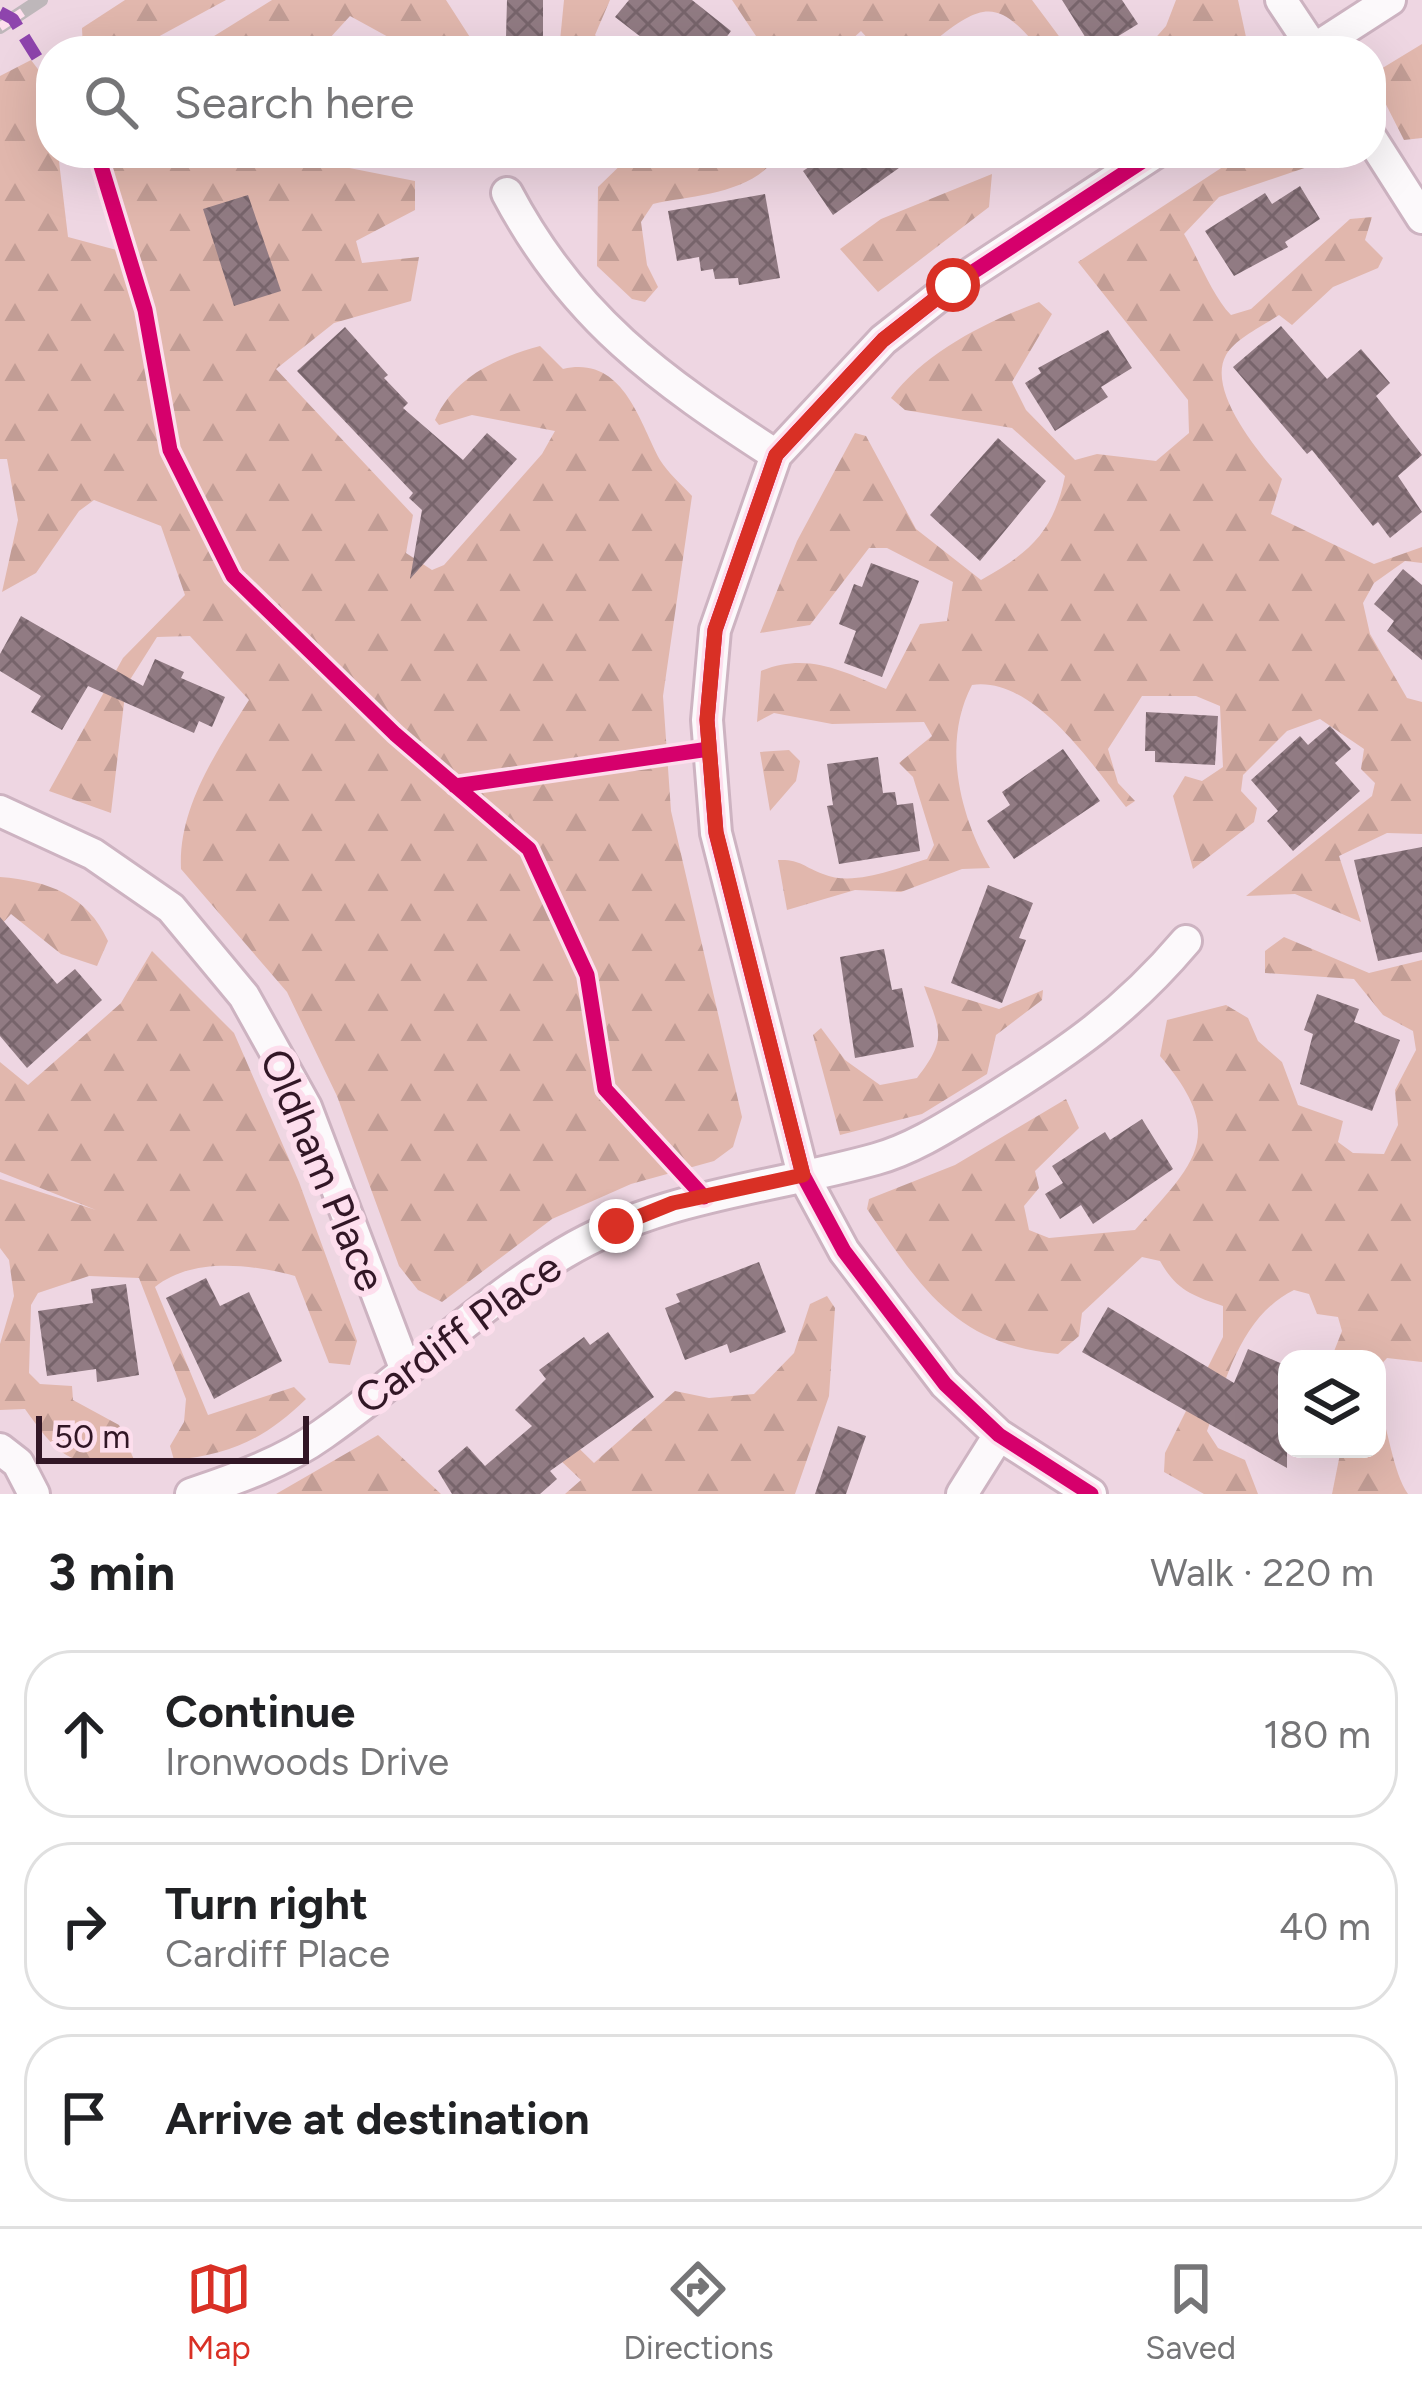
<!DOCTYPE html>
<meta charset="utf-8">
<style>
:root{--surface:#fff;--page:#f2f2f2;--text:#202124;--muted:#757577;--line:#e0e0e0;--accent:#d93025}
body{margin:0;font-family:Figtree,sans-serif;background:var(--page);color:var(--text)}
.controls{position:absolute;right:36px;bottom:36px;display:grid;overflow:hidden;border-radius:24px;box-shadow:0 12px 48px #0002}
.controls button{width:108px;height:108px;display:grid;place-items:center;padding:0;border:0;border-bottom:3px solid var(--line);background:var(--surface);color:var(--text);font:60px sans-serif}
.scale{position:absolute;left:36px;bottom:30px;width:273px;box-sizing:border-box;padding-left:12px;border:6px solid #321726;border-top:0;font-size:33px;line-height:42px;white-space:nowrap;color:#321726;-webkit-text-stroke:9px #fddeed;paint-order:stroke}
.stop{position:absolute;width:36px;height:36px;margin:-27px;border:9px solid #d93025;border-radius:50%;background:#fff}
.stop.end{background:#d93025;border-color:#fff;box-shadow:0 3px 12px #0008}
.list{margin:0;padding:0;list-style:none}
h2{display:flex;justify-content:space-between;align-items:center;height:156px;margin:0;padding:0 48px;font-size:51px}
h2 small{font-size:39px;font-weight:400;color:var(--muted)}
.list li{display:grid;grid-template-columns:78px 1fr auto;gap:36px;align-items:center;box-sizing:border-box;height:168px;margin:0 24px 24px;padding:0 24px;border:3px solid var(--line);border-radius:48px}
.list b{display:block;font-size:45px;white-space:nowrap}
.list p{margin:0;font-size:39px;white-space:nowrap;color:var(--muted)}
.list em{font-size:39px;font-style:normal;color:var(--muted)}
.icon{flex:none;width:66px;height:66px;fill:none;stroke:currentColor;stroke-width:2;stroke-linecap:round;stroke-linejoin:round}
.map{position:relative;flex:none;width:1422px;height:1494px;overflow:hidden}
.search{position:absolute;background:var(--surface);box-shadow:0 12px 48px #0002;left:36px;right:36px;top:36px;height:132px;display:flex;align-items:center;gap:30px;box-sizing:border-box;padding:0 42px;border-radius:48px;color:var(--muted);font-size:45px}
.sheet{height:732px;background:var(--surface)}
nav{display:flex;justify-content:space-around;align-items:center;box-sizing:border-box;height:168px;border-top:3px solid var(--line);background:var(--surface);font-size:33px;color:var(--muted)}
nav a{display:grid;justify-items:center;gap:6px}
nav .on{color:var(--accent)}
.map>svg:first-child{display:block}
.forest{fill:url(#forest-firs)}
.building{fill:url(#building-cross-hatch)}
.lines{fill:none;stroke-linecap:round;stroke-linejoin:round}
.minor-casing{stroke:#cdb3c1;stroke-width:36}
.minor{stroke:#fcf9fb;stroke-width:30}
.rail-casing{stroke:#beb7ba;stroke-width:14}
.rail{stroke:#fddeed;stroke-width:9;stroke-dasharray:27;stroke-linecap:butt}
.quiet{stroke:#8e44ad;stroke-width:12;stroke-dasharray:24 12;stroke-linecap:butt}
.cycleway-casing{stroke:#fddeed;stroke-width:22}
.cycleway{stroke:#d6006c;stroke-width:15}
.route{stroke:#d93025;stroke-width:15}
.labels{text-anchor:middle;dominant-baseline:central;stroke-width:12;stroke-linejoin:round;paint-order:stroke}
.street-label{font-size:42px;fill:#321726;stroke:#fddeed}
</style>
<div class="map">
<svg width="1422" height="1494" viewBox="0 0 1422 1494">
<defs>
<pattern id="forest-firs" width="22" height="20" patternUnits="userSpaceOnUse" patternTransform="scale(3)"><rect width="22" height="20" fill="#e1b7ad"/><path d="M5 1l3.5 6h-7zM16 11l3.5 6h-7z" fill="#c29d95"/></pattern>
<pattern id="building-cross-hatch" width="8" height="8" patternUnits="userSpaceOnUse" patternTransform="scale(3)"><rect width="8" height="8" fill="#917b83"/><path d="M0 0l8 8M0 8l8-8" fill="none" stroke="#77646b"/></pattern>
</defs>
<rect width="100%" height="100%" fill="#eed6e2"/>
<path class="forest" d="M 125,0 L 226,0 L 132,51 L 83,51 L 82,28 Z
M 272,0 L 446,0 L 475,45 L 469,51 L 441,51 L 421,36 L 412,50 L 350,16 L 318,51 L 190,51 Z
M 564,0 L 610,0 L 595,35 L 610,51 L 559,51 Z
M 732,0 L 1032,0 L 1070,51 L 1041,51 C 999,0 985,0 933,42 L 934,51 L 879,51 L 861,31 L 839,51 L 766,51 Z
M 1176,0 L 1238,0 L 1246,37 L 1230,51 L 1144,51 L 1166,26 Z
M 1422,44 L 1422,138 L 1404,140 L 1371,75 Z
M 31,60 L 50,85 L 51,153 L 58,153 L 68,237 L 124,252 L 97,153 L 303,153 L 314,161 L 415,181 L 415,210 L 356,241 L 362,263 L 419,257 L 411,301 L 334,323 L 276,369 L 413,515 L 406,553 L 432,570 L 444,565 L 542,454 L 555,431 L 472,415 L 439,425 L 435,420 C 454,377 496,358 540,346 L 563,369 C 623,355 639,421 660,460 C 668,473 682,485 692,496 L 663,696 L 671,811 L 742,1117 L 733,1147 L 714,1161 L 631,1184 L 552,1219 L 442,1302 L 418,1290 L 399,1266 L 337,1096 L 287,992 L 181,869 C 178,807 217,751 249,700 L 190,636 L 157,637 L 126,686 L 111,813 L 49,791 L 123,658 L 185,595 L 161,526 L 94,500 L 79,511 L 36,573 L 2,592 L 18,520 L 7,459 L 0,459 L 0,76 Z
M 633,153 L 778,153 C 757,194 693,195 653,204 L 641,222 L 647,265 L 658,287 L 645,302 L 632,299 L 597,266 L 598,187 Z
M 1244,153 L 1333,153 L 1328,160 L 1219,197 L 1184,234 C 1198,258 1213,297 1231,315 L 1251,309 L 1350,219 L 1372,217 L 1365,240 L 1383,258 L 1378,268 L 1333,287 L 1292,325 L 1279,315 C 1263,326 1235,339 1226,355 C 1206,391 1260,454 1282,479 L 1271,514 L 1374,564 L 1422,547 L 1422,563 L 1405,561 L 1374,583 L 1363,603 L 1370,634 L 1407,698 L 1422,702 L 1422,834 L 1387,833 L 1339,856 L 1361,922 L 1295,894 L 1246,896 L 1372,796 L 1375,783 L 1361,769 L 1364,749 L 1320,719 L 1287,731 L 1243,775 L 1241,791 L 1257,808 L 1254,822 L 1193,869 L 1173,796 L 1185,776 L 1202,781 L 1223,767 L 1220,706 L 1196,696 L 1142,696 L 1108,749 L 1118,783 L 1135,801 L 1126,807 C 1092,765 1034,676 972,685 C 942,742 959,814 990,868 L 962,869 L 901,892 L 855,890 L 787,910 L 778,860 C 800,859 804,867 823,874 C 854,887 897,868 927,859 L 934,845 L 913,777 L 899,763 L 932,736 L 924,722 L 832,724 L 774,713 L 757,722 L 761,671 C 808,652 841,671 886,689 L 920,624 L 947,621 L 953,582 L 887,548 L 869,548 L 810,625 L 760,633 L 797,541 L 855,433 L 866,436 L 916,529 L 981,580 C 1030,553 1054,531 1065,476 L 1012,428 L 905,410 L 891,398 C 925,352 986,322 1039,302 L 1052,314 L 1012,382 L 1026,410 L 1075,460 L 1097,454 L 1156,461 L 1189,433 L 1188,400 L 1078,262 Z
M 992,174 L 989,207 L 878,292 L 840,249 L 881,219 Z
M 789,750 L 800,761 L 796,781 L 770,811 L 760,752 Z
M 0,877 C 49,881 87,895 108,941 L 97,966 L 61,954 L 11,914 L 0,926 Z
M 1284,937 L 1369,973 L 1422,960 L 1422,1362 L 1387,1358 L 1377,1369 L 1377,1359 L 1331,1359 L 1342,1331 L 1338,1317 L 1317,1314 L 1309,1294 L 1294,1290 C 1240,1317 1227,1379 1207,1431 L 1218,1448 L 1245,1460 L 1258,1494 L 1204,1494 L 1164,1472 L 1165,1453 L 1223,1337 L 1223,1306 C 1193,1296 1176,1290 1160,1261 L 1142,1257 L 1082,1313 L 1079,1336 L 1058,1354 C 955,1344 922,1289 867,1209 L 869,1199 L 955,1165 L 1066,1099 L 1079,1128 L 1035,1171 L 1039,1188 L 1024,1206 L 1029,1230 L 1049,1238 L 1135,1230 C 1194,1163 1229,1137 1160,1056 L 1167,1020 L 1226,1005 L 1248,1018 L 1258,1041 L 1282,1062 L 1298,1105 L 1343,1121 L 1338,1142 L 1353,1153 L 1384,1154 L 1398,1125 L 1395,1090 L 1416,1050 L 1413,1031 L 1383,1015 L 1354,979 L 1265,973 L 1265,951 Z
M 152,951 L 234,1033 L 299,1182 L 357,1341 L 350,1365 L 329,1363 L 295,1276 C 251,1264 192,1257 155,1287 L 208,1415 L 294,1387 L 306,1399 C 266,1438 231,1455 174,1460 L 170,1446 L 184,1422 L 186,1399 L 139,1278 L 89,1276 L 38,1293 L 31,1305 L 29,1373 L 40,1384 L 72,1386 L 73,1400 L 119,1425 L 135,1462 C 72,1468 61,1460 25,1409 L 0,1410 L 0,1344 L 14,1296 L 9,1260 L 0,1248 L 0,1179 L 96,1210 L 0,1172 L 0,1062 L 28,1085 L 121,1003 Z
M 924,986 L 999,1009 L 1043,990 L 1042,1000 L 996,1035 L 987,1074 L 922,1114 L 840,1135 L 813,1035 L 821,1028 L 845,1060 L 880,1085 L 917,1078 C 948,1038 940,1031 924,986 Z
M 827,1296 L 835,1308 L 829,1396 L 795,1494 L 565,1494 L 581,1480 L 536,1437 L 555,1425 L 594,1463 L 675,1391 L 709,1398 L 754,1394 L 794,1353 L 810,1304 Z
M 1377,1398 C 1388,1427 1393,1473 1408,1494 L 1332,1494 L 1341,1449 L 1377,1449 Z
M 378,1435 L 441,1494 L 276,1494 Z"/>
<path class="building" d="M 507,0 L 543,0 L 543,37 L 506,37 Z
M 629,0 L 692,0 L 731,31 L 716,51 L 659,51 L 615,17 Z
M 1062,0 L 1122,0 L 1138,24 L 1094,51 Z
M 830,153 L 920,153 L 833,215 L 803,171 Z
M 1300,186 L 1320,219 L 1285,242 L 1288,247 L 1234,276 L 1205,231 L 1265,193 L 1272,204 Z
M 765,194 L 780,278 L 739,285 L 738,278 L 715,279 L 713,269 L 701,271 L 699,257 L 677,261 L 668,211 Z
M 248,195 L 281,291 L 234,306 L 203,209 Z
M 1281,326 L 1327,379 L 1361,349 L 1390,383 L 1376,396 L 1422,455 L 1398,476 L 1422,512 L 1390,538 L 1378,522 L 1373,526 L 1312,450 L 1307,454 L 1233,367 Z
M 345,327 L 388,375 L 384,378 L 408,403 L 403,408 L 463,460 L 487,433 L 517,459 L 410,579 L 422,510 L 409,498 L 413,493 L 297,371 Z
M 1108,330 L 1132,368 L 1101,387 L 1108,397 L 1055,431 L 1025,383 L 1041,373 L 1038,368 Z
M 998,438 L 1046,481 L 980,561 L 930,515 Z
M 871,563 L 919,581 L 882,677 L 844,663 L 856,631 L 839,624 L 854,584 L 862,587 Z
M 1403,569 L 1422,585 L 1422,660 L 1387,631 L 1394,621 L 1374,604 Z
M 21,616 L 143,686 L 155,659 L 184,672 L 181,678 L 225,697 L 212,727 L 199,721 L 194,733 L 88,686 L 62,730 L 31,712 L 41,696 L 0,671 L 0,654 Z
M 1146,712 L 1218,716 L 1215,765 L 1155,762 L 1155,751 L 1145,751 Z
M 1330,726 L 1351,749 L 1335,763 L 1360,791 L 1293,851 L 1267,821 L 1278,811 L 1251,780 L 1300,736 L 1308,745 Z
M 1063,749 L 1100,801 L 1014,859 L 987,821 L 1010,805 L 1002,792 Z
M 878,757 L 883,793 L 895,792 L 897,805 L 913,803 L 920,851 L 839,864 L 827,806 L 833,805 L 827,764 Z
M 1422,847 L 1422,952 L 1378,961 L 1354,860 Z
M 988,885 L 1033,903 L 1019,938 L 1026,940 L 1002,1003 L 951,983 Z
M 0,917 L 57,984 L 75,969 L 102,1000 L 27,1068 L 0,1036 Z
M 884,949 L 892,990 L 902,988 L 914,1047 L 855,1058 L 840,957 Z
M 1317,994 L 1359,1009 L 1354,1022 L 1400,1040 L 1372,1111 L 1300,1084 L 1313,1034 L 1304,1030 Z
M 1142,1119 L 1173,1169 L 1093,1224 L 1081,1205 L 1060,1219 L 1045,1194 L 1063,1183 L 1052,1166 L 1105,1132 L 1110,1140 Z
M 759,1262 L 786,1332 L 730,1353 L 727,1344 L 685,1360 L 665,1308 L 680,1302 L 676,1294 Z
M 206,1278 L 220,1306 L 249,1292 L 282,1361 L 214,1399 L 166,1298 Z
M 126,1284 L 139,1375 L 97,1382 L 96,1369 L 47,1376 L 38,1311 L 93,1303 L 91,1289 Z
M 1108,1307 L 1234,1383 L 1248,1349 L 1287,1366 L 1287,1468 L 1082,1352 Z
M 608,1332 L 654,1397 L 550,1471 L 557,1479 L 540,1494 L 452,1494 L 438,1471 L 467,1446 L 485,1466 L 532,1426 L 515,1410 L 546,1379 L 539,1370 L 584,1337 L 590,1345 Z
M 838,1426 L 866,1436 L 846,1494 L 815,1494 Z"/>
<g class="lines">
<defs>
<path id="minor" d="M 1281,0 L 1315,51
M 1311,51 L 1390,0
M 1371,138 L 1422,218
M 507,193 C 573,318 660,380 776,455
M 0,811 L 93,854 L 171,908 L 244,996 L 306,1107 L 405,1368
M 0,1449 L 18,1463 L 34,1494
M 191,1494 C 236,1479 284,1462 323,1434 C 405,1377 478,1305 564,1253 C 661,1195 769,1189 876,1159 C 916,1148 954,1122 989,1101 C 1068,1052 1126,1012 1186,941
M 962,1494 L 999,1435
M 1091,1494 L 999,1435 L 945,1384 L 844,1251 L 803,1175 L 716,833 L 707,720 L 715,630 L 776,455 L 883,340 L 953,285 L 1155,153"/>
</defs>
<use href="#minor" class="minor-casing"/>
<use href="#minor" class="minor"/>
<defs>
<path id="rail" d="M 0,27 L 41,0"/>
</defs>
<use href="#rail" class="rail-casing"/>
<use href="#rail" class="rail"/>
<path class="quiet" d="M 0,12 L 13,19 L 51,80"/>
<defs>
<path id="cycleway" d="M 97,153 L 145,310 L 170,450 L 233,576 L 395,734 L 529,849 L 587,975 L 605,1089 L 704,1197
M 455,786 L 709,749
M 1091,1494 L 999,1435 L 945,1384 L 844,1251 L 803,1175 L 716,833 L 707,720 L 715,630 L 776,455 L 883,340 L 953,285 L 1155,153"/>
</defs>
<use href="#cycleway" class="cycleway-casing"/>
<use href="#cycleway" class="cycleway"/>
</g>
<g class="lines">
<path class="route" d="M 616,1226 L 673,1203 L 803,1175 L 716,832 L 707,720 L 715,630 L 776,455 L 883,340 L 953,285"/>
</g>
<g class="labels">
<g class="street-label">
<text transform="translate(323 1170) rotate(67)">Oldham Place</text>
<text transform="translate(458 1333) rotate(-36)">Cardiff Place</text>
</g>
</g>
</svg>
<div class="controls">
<button><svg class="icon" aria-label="layers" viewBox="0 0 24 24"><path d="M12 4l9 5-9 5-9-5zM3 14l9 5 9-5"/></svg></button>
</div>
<div class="scale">50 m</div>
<div class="stop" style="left:953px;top:285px"></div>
<div class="stop end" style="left:616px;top:1226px"></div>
<div class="search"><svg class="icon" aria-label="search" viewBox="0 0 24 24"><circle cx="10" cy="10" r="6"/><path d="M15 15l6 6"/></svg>Search here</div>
</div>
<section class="sheet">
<h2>3 min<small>Walk · 220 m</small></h2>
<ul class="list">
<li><svg class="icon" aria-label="ahead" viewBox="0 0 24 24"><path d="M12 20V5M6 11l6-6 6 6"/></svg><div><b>Continue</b><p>Ironwoods Drive</p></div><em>180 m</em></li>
<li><svg class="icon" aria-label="right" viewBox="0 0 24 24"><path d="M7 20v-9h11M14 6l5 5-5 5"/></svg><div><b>Turn right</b><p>Cardiff Place</p></div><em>40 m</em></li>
<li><svg class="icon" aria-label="arrive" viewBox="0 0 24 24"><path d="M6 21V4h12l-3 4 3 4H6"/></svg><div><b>Arrive at destination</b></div></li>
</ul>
</section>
<nav>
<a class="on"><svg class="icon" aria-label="map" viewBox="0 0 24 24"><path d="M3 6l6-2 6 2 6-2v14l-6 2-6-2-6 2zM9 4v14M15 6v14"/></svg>Map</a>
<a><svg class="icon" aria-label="directions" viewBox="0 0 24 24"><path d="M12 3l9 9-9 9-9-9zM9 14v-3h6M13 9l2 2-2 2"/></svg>Directions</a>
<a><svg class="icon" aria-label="saved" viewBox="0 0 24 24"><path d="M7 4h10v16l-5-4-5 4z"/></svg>Saved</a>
</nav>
